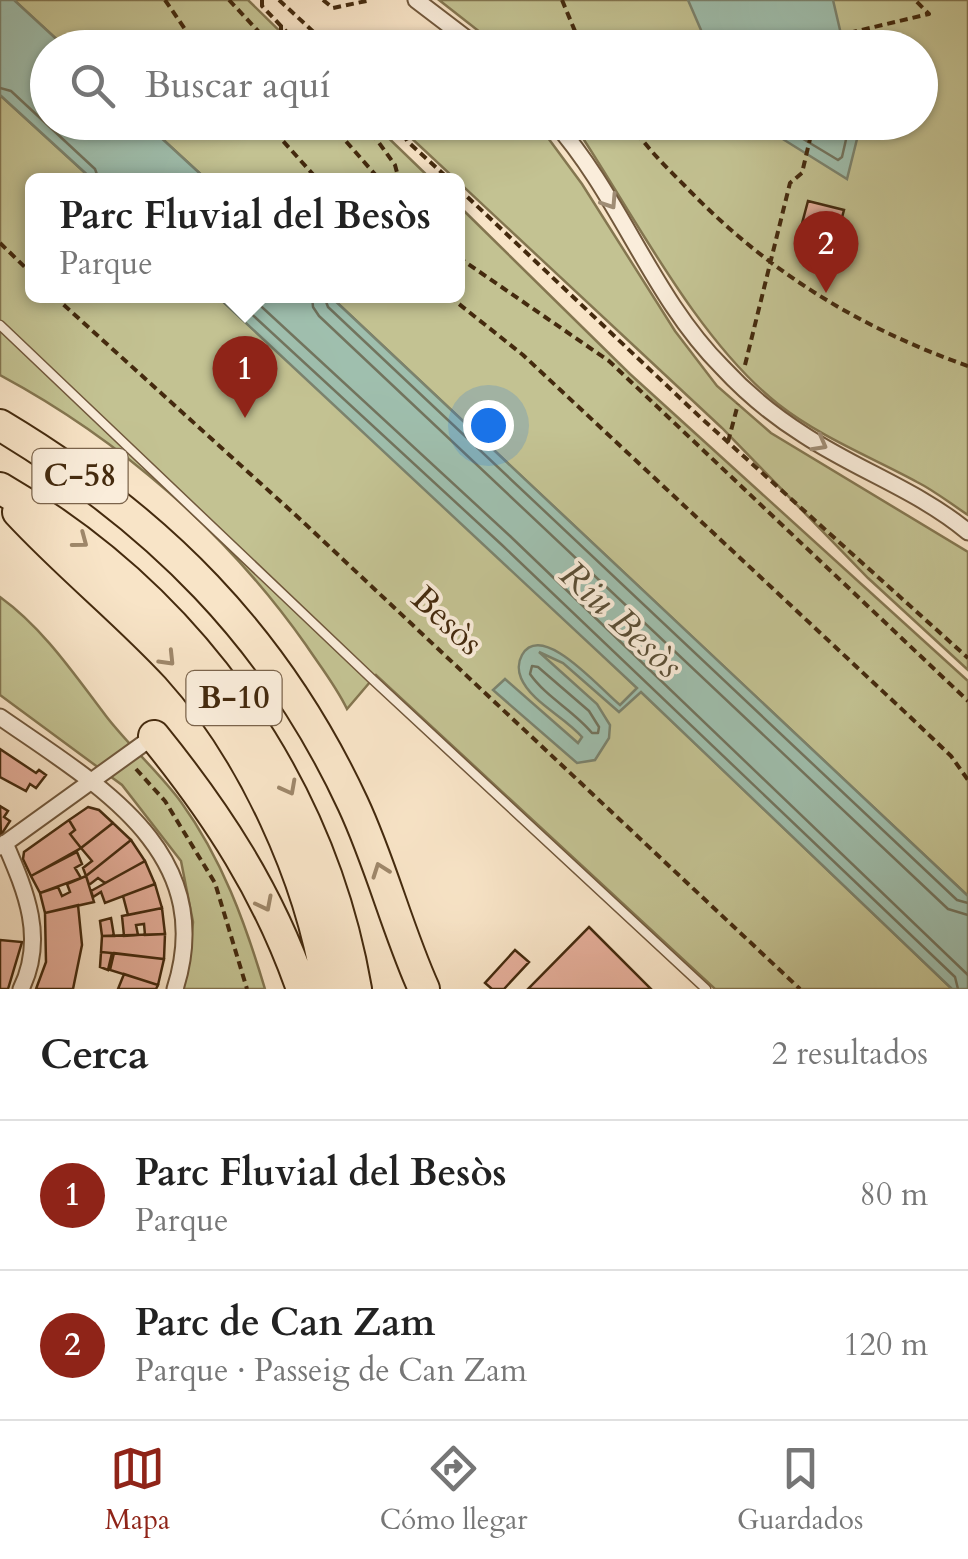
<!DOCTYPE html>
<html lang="es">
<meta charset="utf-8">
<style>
:root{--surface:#fff;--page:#f2f2f2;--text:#222;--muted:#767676;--line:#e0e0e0;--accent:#8f2418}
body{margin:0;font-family:Cardo,serif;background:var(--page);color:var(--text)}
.you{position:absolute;left:488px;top:425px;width:35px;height:35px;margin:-25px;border:8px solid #fff;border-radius:50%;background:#1a73e8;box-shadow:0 0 0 15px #1a73e833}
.badge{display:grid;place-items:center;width:65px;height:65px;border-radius:50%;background:var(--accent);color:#fff;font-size:32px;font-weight:700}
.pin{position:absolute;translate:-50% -82px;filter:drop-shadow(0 2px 5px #0008)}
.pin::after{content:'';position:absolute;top:52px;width:35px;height:30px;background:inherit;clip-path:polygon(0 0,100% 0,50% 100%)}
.popup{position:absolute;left:25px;top:173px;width:440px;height:130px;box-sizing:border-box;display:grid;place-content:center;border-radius:15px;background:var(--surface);filter:drop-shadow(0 2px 8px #0005);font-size:32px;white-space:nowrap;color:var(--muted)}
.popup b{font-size:38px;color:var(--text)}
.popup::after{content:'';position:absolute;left:50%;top:100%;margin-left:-20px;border:20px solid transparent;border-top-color:var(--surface)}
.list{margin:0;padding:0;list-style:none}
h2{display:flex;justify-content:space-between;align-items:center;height:130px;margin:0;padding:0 40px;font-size:42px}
h2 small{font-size:32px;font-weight:400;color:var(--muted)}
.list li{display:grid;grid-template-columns:65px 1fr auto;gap:30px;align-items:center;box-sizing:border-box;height:150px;padding:0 40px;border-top:2px solid var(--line)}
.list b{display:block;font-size:38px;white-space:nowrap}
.list p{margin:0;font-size:32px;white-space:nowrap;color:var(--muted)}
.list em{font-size:32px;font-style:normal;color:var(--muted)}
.icon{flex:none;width:55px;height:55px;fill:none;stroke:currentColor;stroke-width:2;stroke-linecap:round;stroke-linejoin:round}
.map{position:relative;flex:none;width:968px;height:989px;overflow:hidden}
.search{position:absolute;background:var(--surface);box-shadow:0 2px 8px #0004;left:30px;right:30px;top:30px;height:110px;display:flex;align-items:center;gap:25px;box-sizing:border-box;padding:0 35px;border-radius:55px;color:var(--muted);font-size:38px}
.sheet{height:430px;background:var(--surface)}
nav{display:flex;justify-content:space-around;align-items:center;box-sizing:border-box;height:140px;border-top:2px solid var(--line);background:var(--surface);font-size:28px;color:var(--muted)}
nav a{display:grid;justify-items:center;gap:5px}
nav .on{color:var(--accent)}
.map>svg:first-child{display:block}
.green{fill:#c3c292;stroke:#847650;stroke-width:2.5}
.water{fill:#9fbfae;stroke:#7b836e;stroke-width:2.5}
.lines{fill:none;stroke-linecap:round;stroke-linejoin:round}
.shore{stroke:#72745e;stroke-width:2.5}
.building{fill:#e5ae9a;stroke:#442a0e;stroke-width:2.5}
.lane-casing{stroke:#71583c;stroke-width:11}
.street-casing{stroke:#71583c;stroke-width:19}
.highway-casing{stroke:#442a0e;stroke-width:34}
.path{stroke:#442a0e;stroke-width:4;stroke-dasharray:8 5;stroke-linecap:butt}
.lane{stroke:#faeddb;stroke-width:8}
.street{stroke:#faeddb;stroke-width:15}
.highway{stroke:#f8e4c7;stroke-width:30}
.oneway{stroke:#9f8c74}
.oneway2{stroke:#9e876a}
.labels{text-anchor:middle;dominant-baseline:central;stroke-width:8;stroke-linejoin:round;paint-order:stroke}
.shield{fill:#faeddb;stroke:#7b644c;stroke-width:2.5}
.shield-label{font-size:32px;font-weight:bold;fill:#442a0e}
.street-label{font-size:35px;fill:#442a0e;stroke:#faeddb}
.water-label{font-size:38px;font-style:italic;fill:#5b4f36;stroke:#faeddb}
</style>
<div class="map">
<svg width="968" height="989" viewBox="0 0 968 989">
<rect width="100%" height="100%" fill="#f8e4c7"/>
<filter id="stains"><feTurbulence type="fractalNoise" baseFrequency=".002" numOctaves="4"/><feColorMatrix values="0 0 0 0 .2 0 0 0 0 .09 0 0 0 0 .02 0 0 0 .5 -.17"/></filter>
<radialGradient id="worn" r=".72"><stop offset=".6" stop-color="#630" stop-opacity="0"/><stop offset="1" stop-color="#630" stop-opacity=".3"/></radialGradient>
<path class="green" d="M 14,0 L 248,0 L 296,47 L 65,47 Z
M 439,0 L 968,0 L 968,515 C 951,504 935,491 917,482 C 871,457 820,437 778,404 C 695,338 632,211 573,123 L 920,122 L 920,48 L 499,47 Z
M 0,95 L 93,180 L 32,180 L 32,296 L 217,296 L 495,552 L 952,989 L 715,989 L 376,675 L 347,709 C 336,686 320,666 306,645 C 227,533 121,440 0,375 Z
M 145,123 L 373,123 L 432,180 L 207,180 Z
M 537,123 L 582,184 L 675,331 L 717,386 L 771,433 L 968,552 L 968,670 L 868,578 L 722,428 L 407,134 L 414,123 Z
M 458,205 L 630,374 L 968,681 L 968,896 L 330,296 L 458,296 Z
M 0,597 C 43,628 74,674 106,716 C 129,746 159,772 181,802 C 222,859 245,922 265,989 L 181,989 L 189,961 L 193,922 L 181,861 L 122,785 L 0,695 Z"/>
<path class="water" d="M 0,0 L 14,0 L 65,47 L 48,48 L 48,122 L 145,123 L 207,180 L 93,180 L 0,95 Z
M 688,0 L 833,0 L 844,47 L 703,47 L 704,37 Z
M 757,123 L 861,123 L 847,179 Z
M 217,296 L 330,296 L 968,896 L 968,989 L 952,989 L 641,692 L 619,712 L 563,663 L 539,652 L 597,704 L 610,725 L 609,738 L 595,760 L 577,763 L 493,690 L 505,679 L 578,743 L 582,737 C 565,717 531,702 521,678 C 518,671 518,662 522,655 C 542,620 601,690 620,705 L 637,688 Z"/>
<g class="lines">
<path class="shore" d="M 0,88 L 11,91 L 95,169 L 99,180
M 775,122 L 838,160 L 842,157 L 850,122
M 232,296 L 502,545 L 955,977 L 958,989
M 250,296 L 510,536 L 968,975
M 312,296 L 313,307 L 319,316 L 948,909 L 968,915
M 324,296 L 328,307 L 957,900 L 968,903
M 532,666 L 538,667 L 589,711 L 599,727 L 598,733 L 592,733 C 574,711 546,697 530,674 Z"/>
</g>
<path class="building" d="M 808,201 L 844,210 L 836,240 L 800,231 Z
M 0,749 L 36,773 L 39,770 L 46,775 L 36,788 L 30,784 L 26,791 L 0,777 Z
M 0,806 L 8,811 L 4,817 L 10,821 L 1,835 Z
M 88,807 L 99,810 L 113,823 L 81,848 L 70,834 L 75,830 L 69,820 Z
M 69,820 L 75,830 L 70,834 L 81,848 L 31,876 L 23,859 L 24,852 Z
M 113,823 L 131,840 L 86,876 L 83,868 L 92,861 L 81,848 Z
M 131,840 L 145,861 L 105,883 L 98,878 L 89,885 L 86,876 Z
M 77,852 L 82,864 L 75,868 L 81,878 L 40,893 L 31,876 Z
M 145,861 L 155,884 L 105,903 L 101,892 L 93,897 L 91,891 Z
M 86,876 L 94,902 L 45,913 L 40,893 L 58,887 L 62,896 L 70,892 L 67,884 Z
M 155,884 L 162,908 L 128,915 L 123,896 Z
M 78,905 L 82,945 L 73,989 L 36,989 L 46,962 L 45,913 Z
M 162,908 L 165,934 L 145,935 L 144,924 L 136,925 L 138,935 L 124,936 L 122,916 Z
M 111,918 L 114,936 L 102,936 L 100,921 Z
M 589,927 L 651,989 L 528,989 Z
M 165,934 L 164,959 L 101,952 L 102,936 Z
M 0,940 L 22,942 L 8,989 L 0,989 Z
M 515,950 L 529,962 L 504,989 L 492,989 L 485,983 Z
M 101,952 L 112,953 L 108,970 L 100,967 Z
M 114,953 L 164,959 L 158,985 L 110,970 Z
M 124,974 L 133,977 L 158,985 L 156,989 L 118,989 Z"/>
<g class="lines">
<defs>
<path id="lane" d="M 0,325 L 371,678 L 706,989"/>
<path id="street" d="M 416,0 L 479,48
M 554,122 C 620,196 652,297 722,367 C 746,393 774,416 804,435 C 857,470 919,491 968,532
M 0,717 C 96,784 219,851 175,989
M 5,843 C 26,892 46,938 21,989
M 0,847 L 154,736"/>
<path id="highway" d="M 0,425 C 157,519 275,636 353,804 C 381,864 397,929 424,989
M 0,488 C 185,595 319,776 356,989
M 18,512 C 68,566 126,612 177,667 C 253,751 311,878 328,989
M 154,736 C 218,815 268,892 302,989"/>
</defs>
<use href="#lane" class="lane-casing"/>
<use href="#street" class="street-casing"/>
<use href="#highway" class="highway-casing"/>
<path class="path" d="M 165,0 L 198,48
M 229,0 L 274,48
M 262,0 L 262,6 L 302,48
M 279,0 L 331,48
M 323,0 L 333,8 L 371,0
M 562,0 L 582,48
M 281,25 L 281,33 L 290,48
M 833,48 L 836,36 L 929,14 L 915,0
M 266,122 L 318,180
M 329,122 L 380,180
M 364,122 L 395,165 L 399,180
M 398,122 L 407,141 L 450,180
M 629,122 C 645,146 665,166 685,186 C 767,271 857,327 968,366
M 458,188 L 700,417 L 968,658
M 0,243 L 32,274
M 458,257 L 609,361 L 968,701
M 54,296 L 301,520 L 800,989
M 449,296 L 523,355 L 907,714 L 951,756 L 968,780
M 745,365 L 790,183 L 802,173 L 814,122
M 728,442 L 738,404
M 136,769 L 165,801 L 215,883 L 247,989"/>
<use href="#lane" class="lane"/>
<use href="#street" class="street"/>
<use href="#highway" class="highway"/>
</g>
<defs><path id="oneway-chevron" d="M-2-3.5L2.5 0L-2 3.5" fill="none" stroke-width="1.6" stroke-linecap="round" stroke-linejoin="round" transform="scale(2.5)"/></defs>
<g class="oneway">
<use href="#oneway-chevron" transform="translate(610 202) rotate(57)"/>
<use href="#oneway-chevron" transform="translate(820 444) rotate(29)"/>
</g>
<g class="oneway2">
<use href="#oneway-chevron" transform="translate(81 541) rotate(37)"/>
<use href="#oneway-chevron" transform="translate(168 659) rotate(46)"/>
<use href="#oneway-chevron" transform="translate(289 788) rotate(62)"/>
<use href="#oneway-chevron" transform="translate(380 870) rotate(-110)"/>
<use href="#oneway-chevron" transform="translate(265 904) rotate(63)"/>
</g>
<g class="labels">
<g class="shield">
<rect x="32.5" y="449" width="95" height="54" rx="8"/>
<rect x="186.5" y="671" width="95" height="54" rx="8"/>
</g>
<g class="shield-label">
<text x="80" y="476">C-58</text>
<text x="234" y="698">B-10</text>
</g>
<g class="street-label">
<text transform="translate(447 621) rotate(43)">Besòs</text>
</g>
<g class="water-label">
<text transform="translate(621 620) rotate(43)">Riu Besòs</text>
</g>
</g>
<rect width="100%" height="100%" filter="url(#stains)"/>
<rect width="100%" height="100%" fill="url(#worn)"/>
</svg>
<div class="you"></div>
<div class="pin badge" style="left:245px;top:418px">1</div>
<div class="popup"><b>Parc Fluvial del Besòs</b>Parque</div>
<div class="pin badge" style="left:826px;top:293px">2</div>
<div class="search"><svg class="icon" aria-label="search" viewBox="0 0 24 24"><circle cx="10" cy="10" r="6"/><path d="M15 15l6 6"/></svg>Buscar aquí</div>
</div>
<section class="sheet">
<h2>Cerca<small>2 resultados</small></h2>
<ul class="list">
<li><span class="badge">1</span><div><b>Parc Fluvial del Besòs</b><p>Parque</p></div><em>80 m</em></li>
<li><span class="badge">2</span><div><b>Parc de Can Zam</b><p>Parque · Passeig de Can Zam</p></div><em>120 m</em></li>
</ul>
</section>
<nav>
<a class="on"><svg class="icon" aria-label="map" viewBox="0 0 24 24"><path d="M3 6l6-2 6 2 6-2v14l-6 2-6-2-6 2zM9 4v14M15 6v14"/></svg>Mapa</a>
<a><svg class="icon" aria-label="directions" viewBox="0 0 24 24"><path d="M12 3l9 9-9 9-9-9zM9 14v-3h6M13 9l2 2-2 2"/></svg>Cómo llegar</a>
<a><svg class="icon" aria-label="saved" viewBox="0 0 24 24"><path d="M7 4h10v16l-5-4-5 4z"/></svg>Guardados</a>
</nav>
